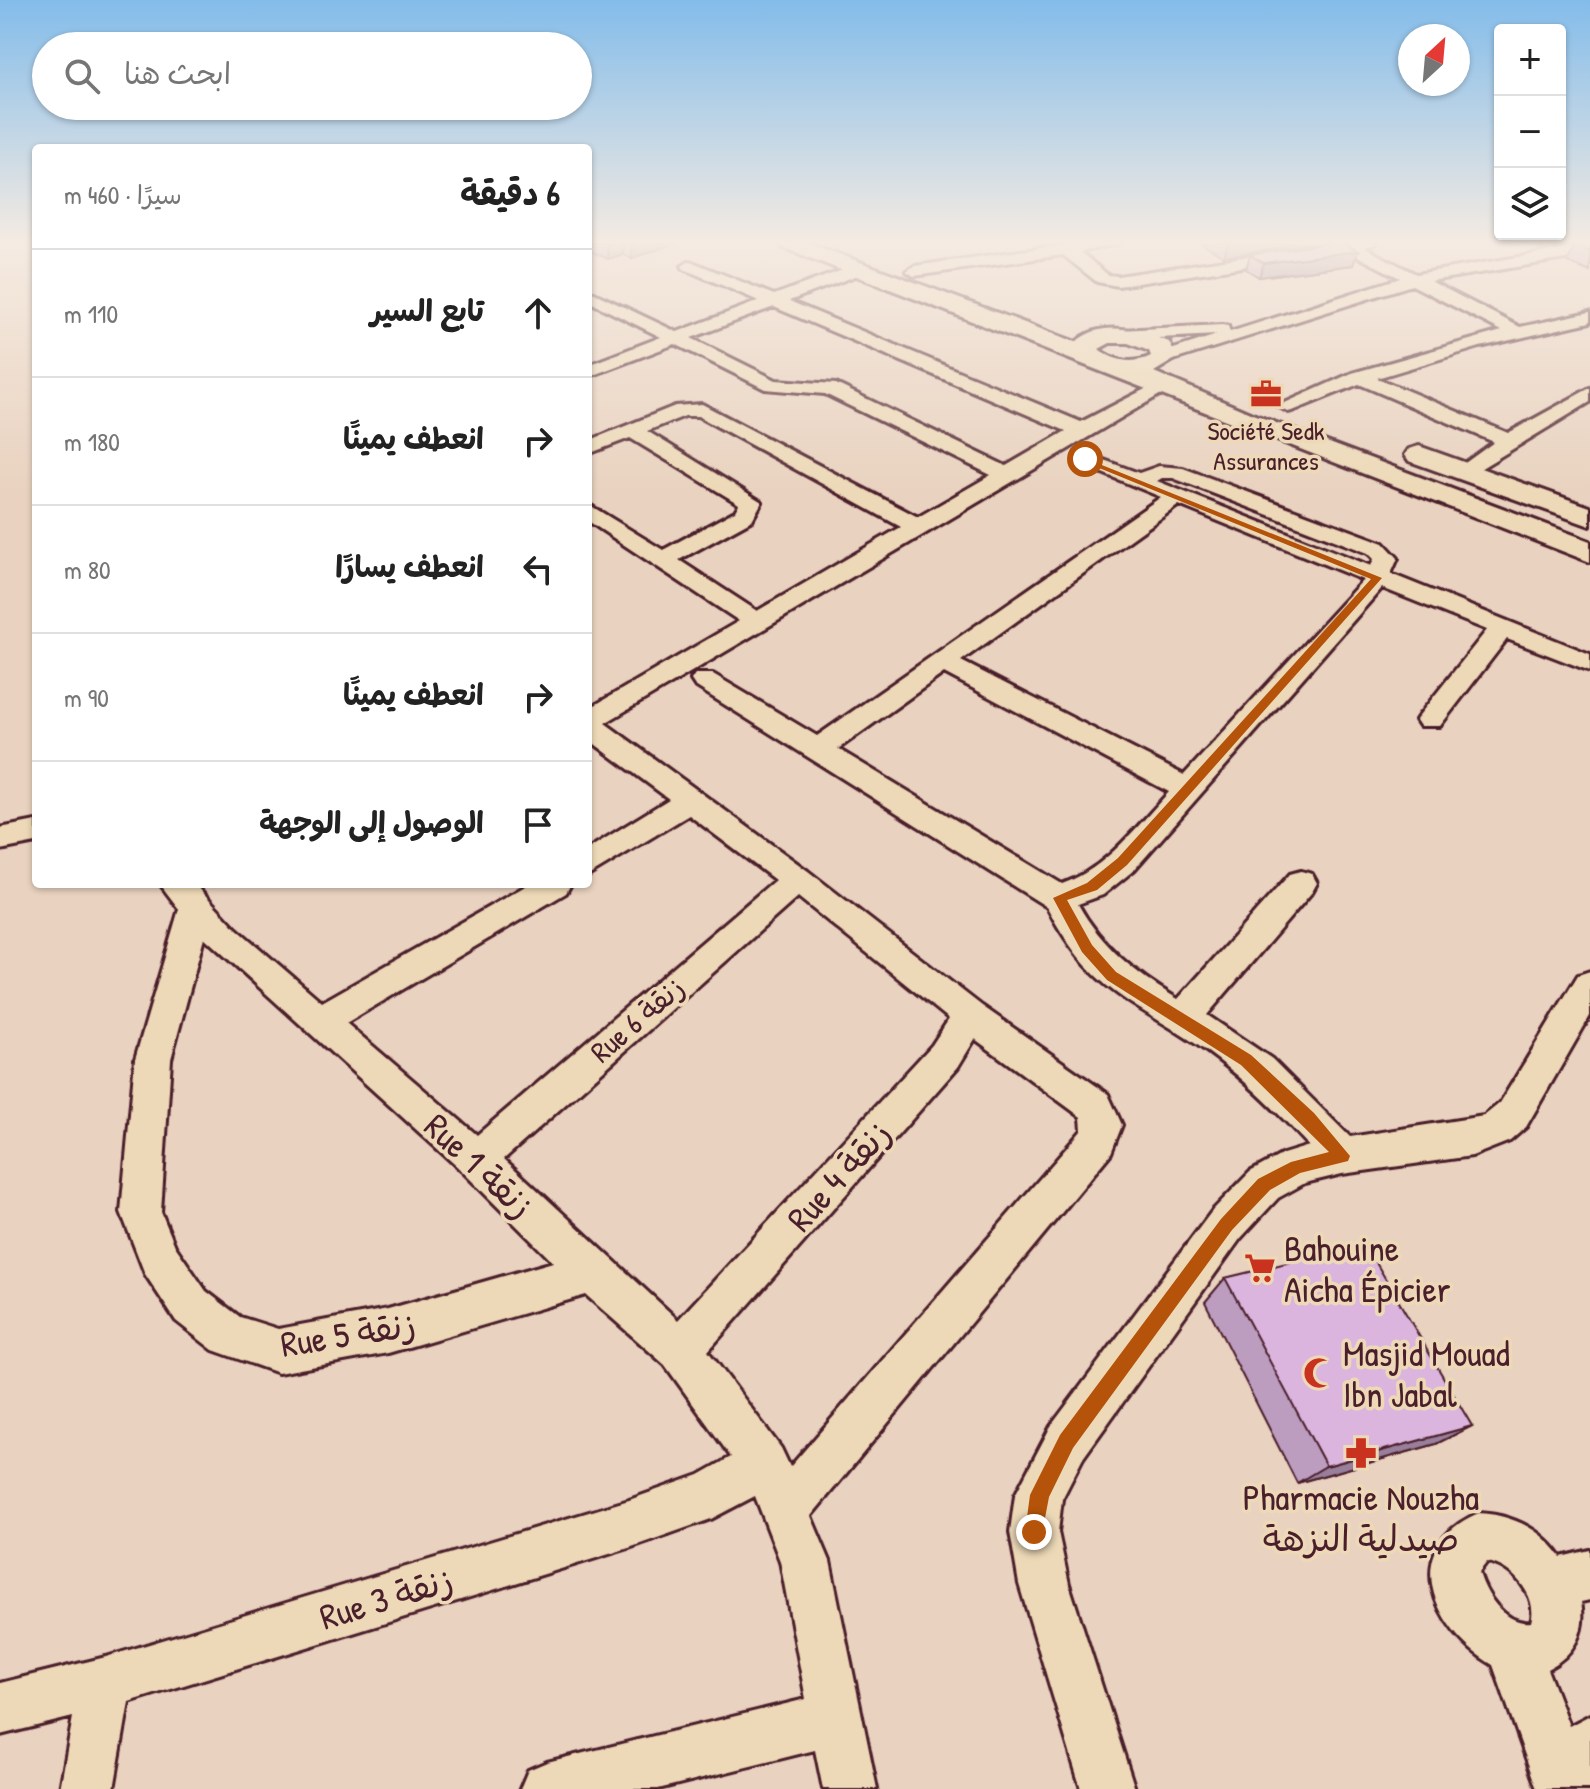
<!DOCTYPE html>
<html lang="ar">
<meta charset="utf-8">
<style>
:root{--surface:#fff;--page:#f2f2f2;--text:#222;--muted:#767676;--line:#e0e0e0}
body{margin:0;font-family:"Patrick Hand","Playpen Sans Arabic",sans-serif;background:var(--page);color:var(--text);direction:rtl}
.controls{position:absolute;right:24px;top:24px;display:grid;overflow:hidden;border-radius:8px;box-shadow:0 2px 6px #0004}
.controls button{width:72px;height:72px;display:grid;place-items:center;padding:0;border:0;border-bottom:2px solid var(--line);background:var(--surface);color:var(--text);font:40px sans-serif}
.compass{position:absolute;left:1398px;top:24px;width:72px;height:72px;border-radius:50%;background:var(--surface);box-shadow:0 2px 6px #0004;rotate:26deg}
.stop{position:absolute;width:24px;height:24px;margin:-18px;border:6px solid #b45309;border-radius:50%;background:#fff}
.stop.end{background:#b45309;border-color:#fff;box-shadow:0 2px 8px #0008}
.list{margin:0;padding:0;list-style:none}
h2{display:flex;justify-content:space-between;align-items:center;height:104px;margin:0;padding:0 32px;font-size:34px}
h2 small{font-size:26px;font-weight:400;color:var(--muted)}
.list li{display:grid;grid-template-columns:52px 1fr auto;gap:24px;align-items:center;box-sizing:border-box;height:128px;padding:0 32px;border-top:2px solid var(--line)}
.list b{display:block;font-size:30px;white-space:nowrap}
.list em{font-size:26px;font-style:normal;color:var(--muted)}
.icon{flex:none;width:44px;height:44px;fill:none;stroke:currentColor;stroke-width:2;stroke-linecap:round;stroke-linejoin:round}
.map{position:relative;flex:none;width:1590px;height:1789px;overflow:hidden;direction:ltr}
.search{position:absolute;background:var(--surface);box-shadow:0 2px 6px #0004;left:32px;top:32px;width:560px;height:88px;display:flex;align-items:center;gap:20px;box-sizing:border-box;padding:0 28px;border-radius:44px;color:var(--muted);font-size:30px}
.panel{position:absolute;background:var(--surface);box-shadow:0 2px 6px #0004;left:32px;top:144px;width:560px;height:744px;border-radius:8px;direction:rtl}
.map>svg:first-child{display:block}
.built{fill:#e5c9c8}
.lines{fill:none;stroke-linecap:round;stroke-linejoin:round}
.minor-casing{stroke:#4a1f2b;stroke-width:6}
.secondary-casing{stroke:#4a1f2b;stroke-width:6}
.minor{fill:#edd9b7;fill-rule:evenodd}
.secondary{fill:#edd9b7;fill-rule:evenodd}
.wall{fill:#bc9cbf;stroke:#4a1f2b;stroke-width:2}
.shaded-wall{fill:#997f9b;stroke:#4a1f2b;stroke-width:2}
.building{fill:#dbb5de;stroke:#4a1f2b;stroke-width:2}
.route{fill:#b45309}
.labels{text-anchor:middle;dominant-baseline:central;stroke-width:7;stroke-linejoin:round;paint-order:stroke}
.far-poi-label{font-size:26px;fill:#4a1f2b;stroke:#edd9b7}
.street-label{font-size:30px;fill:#4a1f2b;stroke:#edd9b7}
.near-street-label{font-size:36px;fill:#4a1f2b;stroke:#edd9b7}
.near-poi-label{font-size:36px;fill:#4a1f2b;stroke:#edd9b7;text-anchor:start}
</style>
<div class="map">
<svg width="1590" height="1789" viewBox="0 0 1590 1789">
<rect width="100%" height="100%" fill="#e9d2bf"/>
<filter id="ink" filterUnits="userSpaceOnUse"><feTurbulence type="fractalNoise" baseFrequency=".0125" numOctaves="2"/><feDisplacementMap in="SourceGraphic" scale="16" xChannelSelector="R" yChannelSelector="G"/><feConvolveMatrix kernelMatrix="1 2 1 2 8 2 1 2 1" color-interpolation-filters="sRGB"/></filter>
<g filter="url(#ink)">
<path class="built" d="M 588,243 L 696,243 L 615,270 L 588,257 Z"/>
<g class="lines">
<defs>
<path id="minor" d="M 1077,243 L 1119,243 L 1080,252 L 1108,275 L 1118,276 L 1336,243 L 1376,243 L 1365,248 L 1416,274 L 1590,245 L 1590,255 L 1430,281 L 1520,327 L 1590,312 L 1590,322 L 1480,347 L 1377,378 L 1508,433 L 1590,388 L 1590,402 L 1465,478 L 1454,472 L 1458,468 L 1494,442 L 1359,384 L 1295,410 L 1288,412 L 1278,406 L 1352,373 L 1502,331 L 1412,285 L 1164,363 L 1155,358 L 1158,354 L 1217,335 L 1119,340 L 1110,335 L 1119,330 L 1222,325 L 1228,326 L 1230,332 L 1400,278 L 1347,251 L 1118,286 L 1097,282 L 1063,255 L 914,276 L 906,271 L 914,266 Z
M 690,261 L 774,295 L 851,267 L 863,267 L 863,273 L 789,301 L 1081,422 L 1157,383 L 1164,381 L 1173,387 L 605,723 L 808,871 L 982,1006 L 1108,1094 L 1122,1125 L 1111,1153 L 811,1516 L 830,1561 L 877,1789 L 823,1789 L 815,1750 L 658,1789 L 520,1789 L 528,1770 L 547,1762 L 806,1699 L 780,1561 L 755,1496 L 711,1519 L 629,1548 L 129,1702 L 114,1789 L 60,1789 L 73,1717 L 0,1735 L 0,1683 L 106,1657 L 629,1500 L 699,1475 L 731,1457 L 665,1365 L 586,1295 L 388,1353 L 278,1373 L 213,1350 L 176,1321 L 145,1274 L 121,1212 L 135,1059 L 179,909 L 160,884 L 195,884 L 236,928 L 322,1002 L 529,884 L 571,884 L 566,893 L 346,1023 L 477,1135 L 775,880 L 689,815 L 588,876 L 588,849 L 669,799 L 588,739 L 588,709 L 739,621 L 588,521 L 588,504 L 663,550 L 735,511 L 739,504 L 630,438 L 588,454 L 588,441 L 675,406 L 702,404 L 918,517 L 991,475 L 825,394 L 765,389 L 675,344 L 588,377 L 588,365 L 661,337 L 588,301 L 588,290 L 677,332 L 759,301 L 684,269 L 682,266 ZM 774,307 L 1066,431 L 1006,466 L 836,384 L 776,380 L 691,338 ZM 685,416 L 698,416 L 901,527 L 757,611 L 679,560 L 752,520 L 762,502 L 647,431 ZM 798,897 L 949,1019 L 932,1045 L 678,1320 L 504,1159 ZM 204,937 L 463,1172 L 553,1262 L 388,1309 L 278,1329 L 240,1317 L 206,1291 L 175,1246 L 161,1212 L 171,1059 ZM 975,1039 L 1081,1117 L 1082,1130 L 790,1467 L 781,1448 L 708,1351 L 958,1067 Z
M 1085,453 L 1139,473 L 1159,466 L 1183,468 L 1384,543 L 1398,558 L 1391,574 L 1590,654 L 1590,671 L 1507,639 L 1440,726 L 1420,726 L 1416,720 L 1420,714 L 1487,630 L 1382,588 L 1134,870 L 1103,895 L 1078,904 C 1102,947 1136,974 1178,999 L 1290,874 L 1301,871 L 1312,874 L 1317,883 L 1312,892 L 1207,1015 L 1272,1059 L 1350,1137 L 1484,1116 L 1500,1103 L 1578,975 L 1590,971 L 1590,1016 L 1526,1127 L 1510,1141 L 1472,1156 L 1342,1174 L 1305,1183 L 1278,1198 L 1240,1239 L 1083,1458 L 1062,1499 L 1058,1532 L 1069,1584 L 1135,1789 L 1081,1789 L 1019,1584 L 1010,1532 L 1015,1495 L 1051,1426 L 1212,1211 L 1250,1172 L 1283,1154 L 1309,1146 C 1278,1112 1246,1080 1209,1053 C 1133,999 1095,998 1047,907 L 695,686 L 691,680 L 695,674 L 713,674 L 817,736 L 1161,497 L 1078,463 L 1075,459 ZM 1162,478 L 1173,478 L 1368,553 L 1374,559 L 1371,566 L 1157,481 ZM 1179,505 L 1363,580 L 1184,775 L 961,661 ZM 944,673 L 1169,792 C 1137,826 1107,868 1062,884 L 838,749 Z
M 36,821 L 36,843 L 0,850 L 0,828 Z
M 1479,1513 C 1513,1515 1541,1529 1561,1557 L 1590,1550 L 1590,1600 L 1581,1602 C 1587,1632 1573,1656 1547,1669 L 1569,1726 L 1590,1715 L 1590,1789 L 1537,1789 L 1493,1665 C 1433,1630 1397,1547 1479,1513 ZM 1487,1562 C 1511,1565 1539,1596 1531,1622 C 1505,1625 1485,1595 1479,1572 Z"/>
<path id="secondary" d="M 779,243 L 809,243 L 1076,342 C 1102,318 1140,331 1169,342 L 1177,358 L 1154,372 L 1250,413 L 1590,541 L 1590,562 L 782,247 ZM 1110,343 L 1128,343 L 1149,351 L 1151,356 C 1133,365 1113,361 1099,349 Z
M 1419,446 L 1590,507 L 1590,526 L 1409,461 L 1405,455 L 1409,449 Z"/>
</defs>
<use href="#minor" class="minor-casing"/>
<use href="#secondary" class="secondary-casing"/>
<use href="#minor" class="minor"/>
<use href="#secondary" class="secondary"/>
</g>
<path class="wall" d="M 588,243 L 676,243 L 632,258 L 623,254 L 608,259 L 588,250 Z
M 1200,243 L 1314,243 L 1224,257 Z
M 1527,243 L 1588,243 L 1542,250 Z
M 1590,243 L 1590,272 L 1567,262 L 1575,246 Z
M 1358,251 L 1353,265 L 1259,277 L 1246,269 L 1250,255 Z
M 1225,1278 L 1472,1426 L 1436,1444 L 1297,1483 L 1205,1302 Z"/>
<path class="shaded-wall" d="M 607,243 L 622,243 L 623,254 L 608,259 Z
M 631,243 L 676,243 L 632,258 Z
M 1228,243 L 1314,243 L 1224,257 Z
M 1545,243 L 1588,243 L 1542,250 Z
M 1358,251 L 1353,265 L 1259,277 L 1264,263 Z
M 1472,1426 L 1436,1444 L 1297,1483 L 1326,1466 Z"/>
<path class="building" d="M 1330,243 L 1343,243 L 1358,251 L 1264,263 L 1250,255 Z
M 1590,243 L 1590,252 L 1575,246 L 1589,243 Z
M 1365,1244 L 1472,1426 L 1326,1466 L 1225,1278 Z"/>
</g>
<linearGradient id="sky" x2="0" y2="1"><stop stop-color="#83bcea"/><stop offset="0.49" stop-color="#f5ebe2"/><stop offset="1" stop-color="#f5ebe2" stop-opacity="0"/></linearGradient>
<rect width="1590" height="494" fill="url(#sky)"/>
<path class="route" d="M 1082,457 L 1382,578 L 1127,865 L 1097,890 L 1067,900 L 1092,945 L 1116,972 L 1251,1055 L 1314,1113 L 1350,1156 L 1348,1161 L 1300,1173 L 1270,1190 L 1232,1230 L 1073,1448 L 1049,1497 L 1041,1539 L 1034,1542 L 1027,1539 L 1025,1532 L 1030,1495 L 1060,1435 L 1221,1219 L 1258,1179 L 1291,1162 L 1329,1152 L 1241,1065 L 1107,980 L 1082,952 L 1053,898 L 1087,883 L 1118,858 L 1371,579 L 1082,461 Z"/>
<defs>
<symbol id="office-bare" viewBox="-9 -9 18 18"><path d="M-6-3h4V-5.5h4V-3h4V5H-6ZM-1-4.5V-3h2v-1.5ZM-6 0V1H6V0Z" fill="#c8321e" stroke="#edd9b7" stroke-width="2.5" paint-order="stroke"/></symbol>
<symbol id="supermarket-bare" viewBox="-9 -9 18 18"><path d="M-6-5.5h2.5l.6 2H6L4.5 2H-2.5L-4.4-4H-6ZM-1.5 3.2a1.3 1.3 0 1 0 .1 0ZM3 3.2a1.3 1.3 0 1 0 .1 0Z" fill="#c8321e" stroke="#edd9b7" stroke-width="2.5" paint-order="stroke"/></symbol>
<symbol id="mosque-bare" viewBox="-9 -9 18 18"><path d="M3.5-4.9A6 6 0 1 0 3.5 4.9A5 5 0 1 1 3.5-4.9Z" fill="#c8321e" stroke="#edd9b7" stroke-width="2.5" paint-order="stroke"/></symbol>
<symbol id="pharmacy-bare" viewBox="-9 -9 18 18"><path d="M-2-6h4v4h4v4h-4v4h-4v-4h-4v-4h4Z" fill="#c8321e" stroke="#edd9b7" stroke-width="2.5" paint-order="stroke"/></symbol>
</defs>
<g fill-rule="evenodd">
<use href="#office-bare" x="1244" y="372" width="44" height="44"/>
<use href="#supermarket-bare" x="1238" y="1246" width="44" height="44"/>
<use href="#mosque-bare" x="1297" y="1351" width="44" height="44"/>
<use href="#pharmacy-bare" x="1339" y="1431" width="44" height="44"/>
</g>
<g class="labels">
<g class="far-poi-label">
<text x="1266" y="430">Société Sedk<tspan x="1266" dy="30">Assurances</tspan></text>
</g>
<g class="street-label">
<text transform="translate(637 1019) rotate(-41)">Rue 6 زنقة</text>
</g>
<g class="near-street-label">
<text transform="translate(480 1165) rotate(43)">Rue 1 زنقة</text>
<text transform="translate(838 1175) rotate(-48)">Rue 4 زنقة</text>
<text transform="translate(348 1333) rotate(-9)">Rue 5 زنقة</text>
<text transform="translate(386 1597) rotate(-17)">Rue 3 زنقة</text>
</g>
<g class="near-poi-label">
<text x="1284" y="1247">Bahouine<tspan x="1284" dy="41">Aicha Épicier</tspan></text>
<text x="1343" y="1352">Masjid Mouad<tspan x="1343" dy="41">Ibn Jabal</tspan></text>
<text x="1361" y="1496" text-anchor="middle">Pharmacie Nouzha<tspan x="1361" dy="41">صيدلية النزهة</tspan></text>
</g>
</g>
</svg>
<div class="controls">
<button>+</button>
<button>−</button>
<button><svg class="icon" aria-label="layers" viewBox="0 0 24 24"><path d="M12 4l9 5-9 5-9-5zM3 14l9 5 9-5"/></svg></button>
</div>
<svg class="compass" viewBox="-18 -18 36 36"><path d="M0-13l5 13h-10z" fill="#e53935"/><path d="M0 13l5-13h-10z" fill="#767676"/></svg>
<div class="stop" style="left:1085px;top:459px"></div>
<div class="stop end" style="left:1034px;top:1532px"></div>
<div class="search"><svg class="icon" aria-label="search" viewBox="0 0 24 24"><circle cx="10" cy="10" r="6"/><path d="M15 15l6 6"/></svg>ابحث هنا</div>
<section class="panel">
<h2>6 دقيقة<small>سيرًا · 460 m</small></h2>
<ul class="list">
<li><svg class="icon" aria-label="ahead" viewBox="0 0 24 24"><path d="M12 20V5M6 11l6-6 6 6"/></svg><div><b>تابع السير</b></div><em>110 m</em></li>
<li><svg class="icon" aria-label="right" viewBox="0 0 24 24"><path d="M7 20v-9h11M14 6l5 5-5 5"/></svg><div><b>انعطف يمينًا</b></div><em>180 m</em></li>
<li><svg class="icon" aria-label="left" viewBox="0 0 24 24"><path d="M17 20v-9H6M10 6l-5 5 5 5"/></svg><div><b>انعطف يسارًا</b></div><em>80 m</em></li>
<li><svg class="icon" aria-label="right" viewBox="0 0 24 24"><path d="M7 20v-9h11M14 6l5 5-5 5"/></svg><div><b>انعطف يمينًا</b></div><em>90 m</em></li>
<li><svg class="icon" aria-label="arrive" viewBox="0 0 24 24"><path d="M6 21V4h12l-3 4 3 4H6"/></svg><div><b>الوصول إلى الوجهة</b></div></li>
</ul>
</section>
</div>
